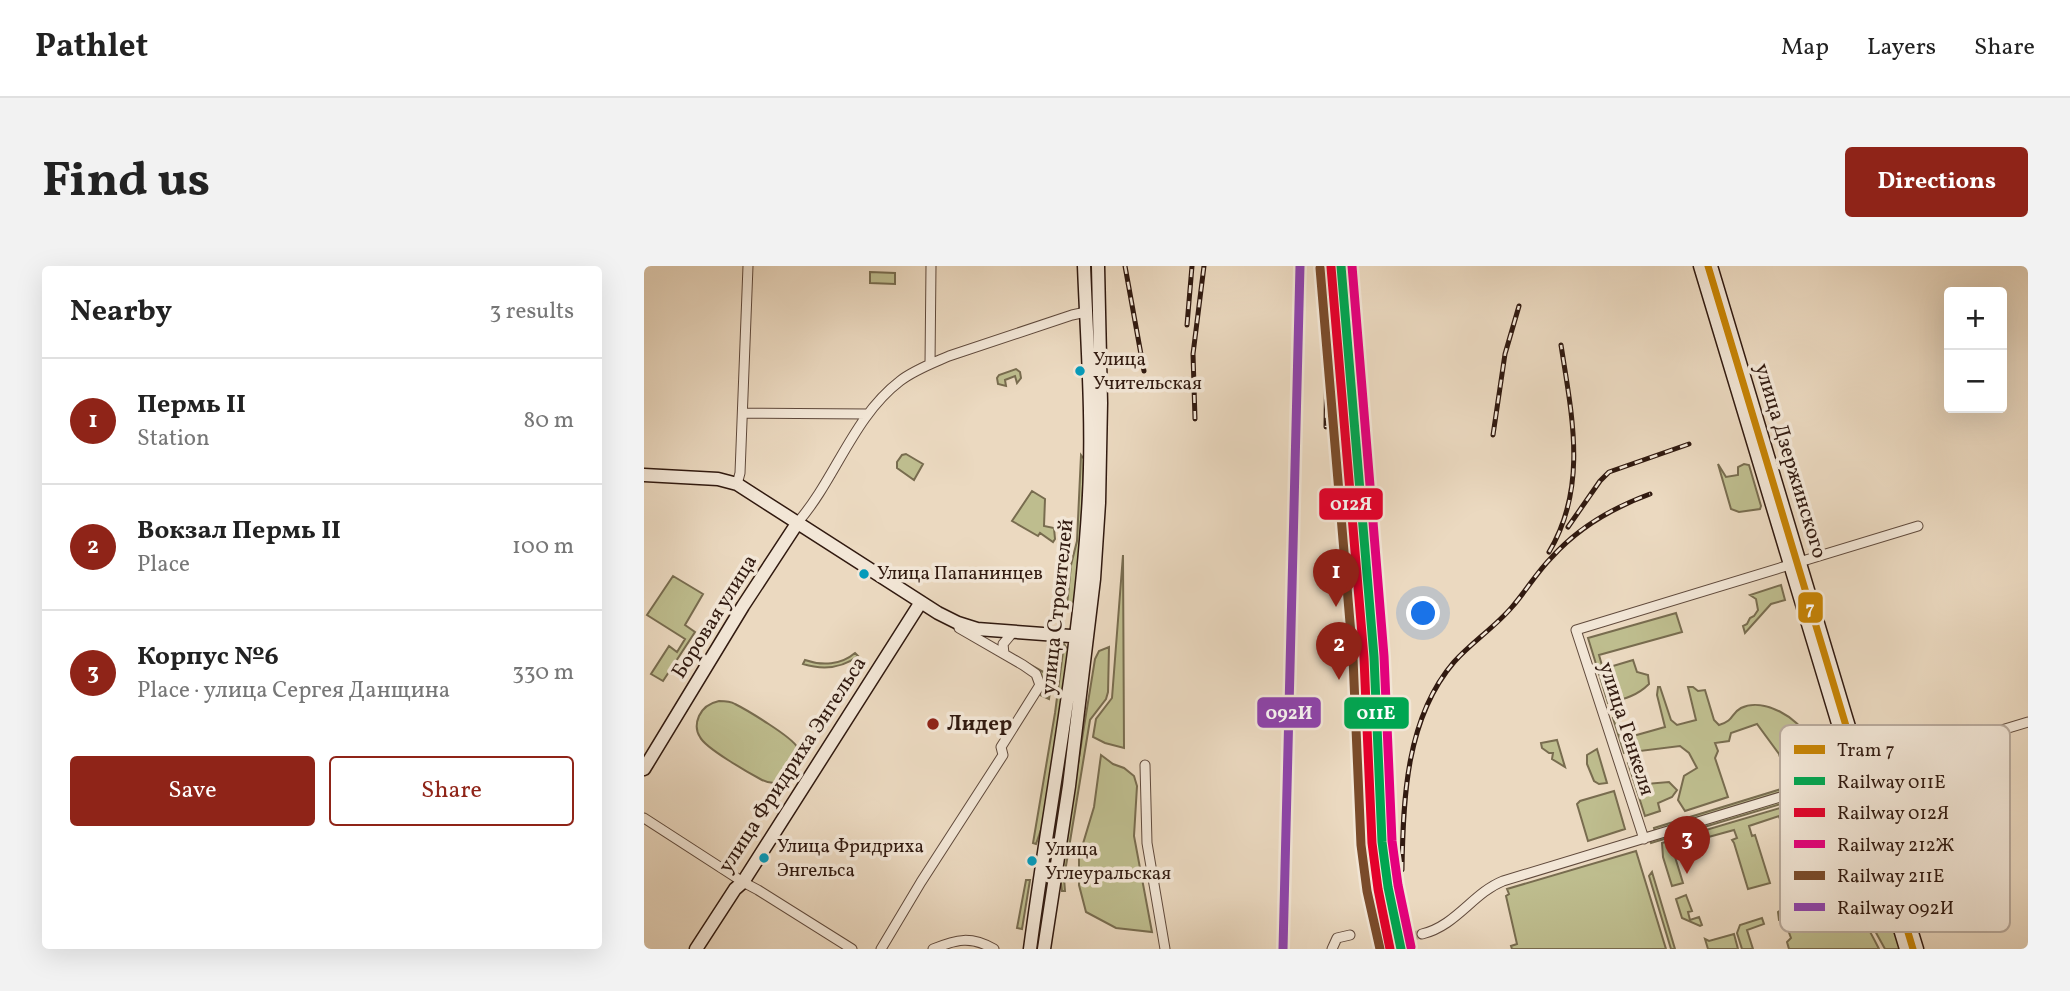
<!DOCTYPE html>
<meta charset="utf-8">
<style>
:root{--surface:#fff;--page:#f2f2f2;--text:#222;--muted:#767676;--line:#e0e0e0;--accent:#8f2418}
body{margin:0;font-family:Vollkorn,serif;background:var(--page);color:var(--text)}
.controls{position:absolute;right:21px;top:21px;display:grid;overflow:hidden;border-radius:7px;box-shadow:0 7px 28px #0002}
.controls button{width:63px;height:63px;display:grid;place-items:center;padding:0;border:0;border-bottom:2px solid var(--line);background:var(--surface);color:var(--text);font:35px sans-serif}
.you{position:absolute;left:780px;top:348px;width:24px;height:24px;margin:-18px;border:5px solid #fff;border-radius:50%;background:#1a73e8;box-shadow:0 0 0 10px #1a73e833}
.badge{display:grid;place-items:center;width:46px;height:46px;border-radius:50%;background:var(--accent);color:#fff;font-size:23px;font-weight:700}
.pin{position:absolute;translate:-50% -58px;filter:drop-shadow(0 2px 4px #0008)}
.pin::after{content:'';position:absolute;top:37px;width:24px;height:21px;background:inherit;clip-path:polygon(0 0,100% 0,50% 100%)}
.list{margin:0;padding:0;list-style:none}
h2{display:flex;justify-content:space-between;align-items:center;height:91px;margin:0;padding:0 28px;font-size:30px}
h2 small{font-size:23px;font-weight:400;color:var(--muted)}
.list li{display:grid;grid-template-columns:46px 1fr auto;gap:21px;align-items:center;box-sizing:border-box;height:126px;padding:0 28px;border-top:2px solid var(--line)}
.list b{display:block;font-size:26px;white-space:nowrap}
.list p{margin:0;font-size:23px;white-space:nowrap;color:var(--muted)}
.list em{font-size:23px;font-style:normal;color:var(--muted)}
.actions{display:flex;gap:14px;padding:21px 28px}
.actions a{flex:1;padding:16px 0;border:2px solid var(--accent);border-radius:7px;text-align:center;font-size:24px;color:var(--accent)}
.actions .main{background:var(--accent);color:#fff}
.map{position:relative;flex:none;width:1384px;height:683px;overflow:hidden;border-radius:7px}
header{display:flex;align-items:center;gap:42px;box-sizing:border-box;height:98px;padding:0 35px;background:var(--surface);border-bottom:2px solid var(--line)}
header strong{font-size:33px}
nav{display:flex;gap:38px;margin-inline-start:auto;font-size:24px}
.intro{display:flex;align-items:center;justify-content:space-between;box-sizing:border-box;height:168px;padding:0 42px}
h1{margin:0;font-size:49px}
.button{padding:18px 32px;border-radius:7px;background:var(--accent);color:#fff;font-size:24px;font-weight:700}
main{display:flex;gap:42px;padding:0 42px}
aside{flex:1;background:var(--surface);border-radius:7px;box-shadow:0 7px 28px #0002}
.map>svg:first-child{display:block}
.green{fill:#bebd8e;stroke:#786c4f;stroke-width:2}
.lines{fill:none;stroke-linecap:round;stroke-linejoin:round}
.street-tunnel{stroke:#c6b39d;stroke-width:9;stroke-dasharray:9 4.5;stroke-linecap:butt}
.street-casing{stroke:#604a3c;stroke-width:11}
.secondary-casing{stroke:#311a10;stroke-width:15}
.street{stroke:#f2e6d6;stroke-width:9}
.secondary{stroke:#f2e6d6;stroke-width:12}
.rail-casing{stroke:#311a10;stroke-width:5}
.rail{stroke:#f2e6d6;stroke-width:2.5;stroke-dasharray:8;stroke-linecap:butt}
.rail-1-casing{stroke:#f2e6d6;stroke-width:14}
.rail-2-casing{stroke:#f2e6d6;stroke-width:14}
.rail-3-casing{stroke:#f2e6d6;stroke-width:14}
.rail-4-casing{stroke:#f2e6d6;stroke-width:14}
.rail-5-casing{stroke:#f2e6d6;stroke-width:14}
.rail-1{stroke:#00a651;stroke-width:9}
.rail-2{stroke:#e4002b;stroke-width:9}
.rail-3{stroke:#e5007d;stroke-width:9}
.rail-4{stroke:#7a4b2a;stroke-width:9}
.rail-5{stroke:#8e44ad;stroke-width:9}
.tram-1-casing{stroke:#f2e6d6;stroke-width:12}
.tram-1{stroke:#c68304;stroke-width:7}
.bus-dot{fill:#059bbb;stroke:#f2e6d6;stroke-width:2.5}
.poi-dot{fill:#8f2418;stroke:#f2e6d6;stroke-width:2.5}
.labels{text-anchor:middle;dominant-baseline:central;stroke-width:7;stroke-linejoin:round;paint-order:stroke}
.bus-label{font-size:19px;fill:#311a10;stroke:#f2e6d6;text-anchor:start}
.street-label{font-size:21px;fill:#311a10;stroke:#f2e6d6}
.poi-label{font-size:21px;font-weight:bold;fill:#311a10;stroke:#f2e6d6;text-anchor:start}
.key{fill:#f2e6d6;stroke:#b8a99b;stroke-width:2}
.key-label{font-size:19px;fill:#311a10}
.line-badge{stroke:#f2e6d6;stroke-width:2.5}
.badge-label{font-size:19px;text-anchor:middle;font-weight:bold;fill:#fff}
</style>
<header>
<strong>Pathlet</strong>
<nav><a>Map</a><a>Layers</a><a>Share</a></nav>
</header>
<div class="intro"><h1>Find us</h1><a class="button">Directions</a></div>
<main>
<aside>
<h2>Nearby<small>3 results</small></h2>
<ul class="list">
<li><span class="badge">1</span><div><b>Пермь II</b><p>Station</p></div><em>80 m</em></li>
<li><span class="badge">2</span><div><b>Вокзал Пермь II</b><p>Place</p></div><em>100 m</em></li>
<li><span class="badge">3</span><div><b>Корпус №6</b><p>Place · улица Сергея Данщина</p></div><em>330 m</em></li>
</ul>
<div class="actions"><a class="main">Save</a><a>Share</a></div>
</aside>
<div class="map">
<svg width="1384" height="683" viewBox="0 0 1384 683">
<rect width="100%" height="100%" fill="#ebd9c0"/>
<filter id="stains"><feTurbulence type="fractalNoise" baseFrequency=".00286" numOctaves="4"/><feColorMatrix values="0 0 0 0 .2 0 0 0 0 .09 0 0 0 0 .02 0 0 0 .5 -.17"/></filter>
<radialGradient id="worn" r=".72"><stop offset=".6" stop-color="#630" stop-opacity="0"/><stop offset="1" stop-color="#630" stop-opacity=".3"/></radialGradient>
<path class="green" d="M 226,6 L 251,7 L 251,18 L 226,17 Z
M 372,103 L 376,106 L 377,112 L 373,117 L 371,110 L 361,114 L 362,120 L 354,118 L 353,112 L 355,109 Z
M 262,188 L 279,198 L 270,214 L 253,202 L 253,196 L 258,189 Z
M 437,189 L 440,193 L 438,247 L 431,339 L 423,339 L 427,299 L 433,275 Z
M 1074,198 L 1082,211 L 1094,209 L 1094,201 L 1100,198 L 1105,199 L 1117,240 L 1116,243 L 1095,246 L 1087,243 Z
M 388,225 L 401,233 L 400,260 L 410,262 L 411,273 L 409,276 L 396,267 L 394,270 L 368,255 Z
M 479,289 L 480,482 L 461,477 L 449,471 L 452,453 L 468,432 Z
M 29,310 L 59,328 L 41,359 L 51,366 L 19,415 L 7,408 L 25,380 L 33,386 L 41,373 L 3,349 Z
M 1137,319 L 1141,334 L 1127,338 L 1101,367 L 1099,360 L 1103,358 L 1106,352 L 1110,350 L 1114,344 L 1112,333 L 1106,329 Z
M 1032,347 L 1038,366 L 955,389 L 959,403 L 989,394 L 993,406 L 1004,409 L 1005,418 C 993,430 980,433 964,437 L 944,372 Z
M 420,378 L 426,387 L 402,549 L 392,578 L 389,577 L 411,447 Z
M 465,381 L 464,426 L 462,433 L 446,454 L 420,612 L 421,625 L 418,625 L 416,609 L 451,393 L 455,385 Z
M 211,387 L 214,390 C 197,403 179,404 159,398 L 161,394 C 178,400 197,399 211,387 Z
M 383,397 L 403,408 L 406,405 L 409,405 L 405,433 L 396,429 L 398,423 Z
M 1014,421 L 1016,421 L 1027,454 L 1033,459 L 1052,454 L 1044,421 L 1049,421 L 1054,425 L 1061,424 L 1070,454 L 1075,459 C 1091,454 1086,448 1097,442 C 1119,431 1156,452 1164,473 L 1149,482 L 1153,482 L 1157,487 L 1162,486 L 1168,502 L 1165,506 L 1143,514 L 1135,488 L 1113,458 L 1087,467 L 1085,475 L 1071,477 L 1074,485 L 1071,492 L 1084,531 L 1041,545 L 1034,534 L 1040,510 L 1053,502 L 1045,487 L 1036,480 L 980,487 L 969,452 L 974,451 L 982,472 L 1021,461 L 1013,429 Z
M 75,435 C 81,435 86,435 91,438 C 103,444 148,471 153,481 C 164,504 139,525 118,514 C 105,507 61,482 56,471 C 52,465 52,457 55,450 C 59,441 66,437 75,435 Z
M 913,474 L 921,501 L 908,493 L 909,487 L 905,487 L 898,482 L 897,477 Z
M 953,483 L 963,517 L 955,518 L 950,515 L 943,498 L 943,489 Z
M 457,489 L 469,498 L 480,502 L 490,510 L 493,520 L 490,570 L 508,666 L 472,662 L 442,646 L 435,619 L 435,591 L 450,541 Z
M 987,496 L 989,502 L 997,503 L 1002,518 L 1025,516 L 1033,524 L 1028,531 L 1014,537 L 1016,545 L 1001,550 L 984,497 Z
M 1173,512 L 1174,516 L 1011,566 L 1010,562 Z
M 970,525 L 981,563 L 944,575 L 933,538 L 936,535 Z
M 1136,535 L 1137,538 L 1007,577 L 1006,574 Z
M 1136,542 L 1137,547 L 1141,546 L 1162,610 L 1162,616 L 1150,623 L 1147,615 L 1157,612 L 1147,587 L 1141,559 L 1138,560 L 1135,550 L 1105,560 L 1108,570 L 1111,569 L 1126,617 L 1104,623 L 1090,577 L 1088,574 L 1093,572 L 1090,564 L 1028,581 L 1039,617 L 1028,620 L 1019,591 L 1018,577 Z
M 992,585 L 1022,683 L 868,683 L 867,680 L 873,678 L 862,630 L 865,628 L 863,623 Z
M 1008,606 L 1031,683 L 1027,683 L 1005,610 Z
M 382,614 L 386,614 L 378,663 L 373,662 Z
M 1235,618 L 1256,683 L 1241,683 L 1214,634 L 1221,636 L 1227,634 L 1231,626 L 1229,621 Z
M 1195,627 C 1211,635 1227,667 1235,683 L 1145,683 L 1143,676 L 1147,672 L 1141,656 L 1135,654 L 1134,646 L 1137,644 Z
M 1042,629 L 1048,645 L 1044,646 L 1046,654 L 1055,651 L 1058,659 L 1056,660 L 1038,652 L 1032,633 Z
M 1118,652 L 1120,658 L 1103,664 L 1109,683 L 1098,683 L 1093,667 L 1096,659 Z
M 1090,668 L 1094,683 L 1064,683 L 1061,673 L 1065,675 Z"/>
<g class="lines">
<path class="street-tunnel" d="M 745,675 L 778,668"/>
<defs>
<path id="street" d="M 286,98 L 287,0
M 99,147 L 224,148
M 93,218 L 96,207 L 104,0
M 154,256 C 192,212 209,151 256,115 C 270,104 289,97 305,90 L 428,49 L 442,46
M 360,388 L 359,378 L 369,366
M 501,499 L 503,577 L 521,683
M 0,552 L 99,616 L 114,624 L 208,683
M 1000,573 L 932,364 L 1274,260
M 778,668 C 812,660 829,627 859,615 L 1384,456
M 237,683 L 277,616 L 359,489 L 357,481 L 396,419 L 392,408 L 379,399 L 315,362
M 289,683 C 313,673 327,670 350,683
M 688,683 L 693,672 L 706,669"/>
<path id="secondary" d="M 1056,0 L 1262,683
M 1067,0 L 1202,451 L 1273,683
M 0,209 L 74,213 L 93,218 L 294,347 L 314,357 L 333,363 L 440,371
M 0,503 L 99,340 L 154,256
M 52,683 L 91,623 L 99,616 L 277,336
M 386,683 C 406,532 437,382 445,229 C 449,153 443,76 440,0
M 400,683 L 425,520 L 450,313 L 455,237 L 457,137 L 454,0"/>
</defs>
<use href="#street" class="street-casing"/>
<use href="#secondary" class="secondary-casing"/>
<use href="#street" class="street"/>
<use href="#secondary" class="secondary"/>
<defs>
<path id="rail" d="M 481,0 L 500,105
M 679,0 L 683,74 L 682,161
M 543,59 L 548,0
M 551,153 L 549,88 L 560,0
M 849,169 L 861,88 L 875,40
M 924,261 L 956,215 L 965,206 L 1045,178
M 905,286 C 944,221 928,150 917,79
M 758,604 C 759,533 762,452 810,396 C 828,376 851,361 868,341 C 882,325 893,306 908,291 C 935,261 968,242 1006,228"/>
</defs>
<use href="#rail" class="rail-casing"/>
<use href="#rail" class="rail"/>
<defs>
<path id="rail-1" d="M 697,0 L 730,391 L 738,576 L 744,621 L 757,683"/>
<path id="rail-2" d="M 687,1 L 720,392 L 728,577 L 734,623 L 746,683"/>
<path id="rail-3" d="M 708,0 L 740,390 L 748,575 L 754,619 L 767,681"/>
<path id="rail-4" d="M 676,2 L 709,392 L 717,579 L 723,625 L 736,683"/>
<path id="rail-5" d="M 639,683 L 656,0"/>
</defs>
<use href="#rail-1" class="rail-1-casing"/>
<use href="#rail-2" class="rail-2-casing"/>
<use href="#rail-3" class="rail-3-casing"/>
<use href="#rail-4" class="rail-4-casing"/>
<use href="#rail-5" class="rail-5-casing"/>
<use href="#rail-1" class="rail-1"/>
<use href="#rail-2" class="rail-2"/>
<use href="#rail-3" class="rail-3"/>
<use href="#rail-4" class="rail-4"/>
<use href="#rail-5" class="rail-5"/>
<defs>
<path id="tram-1" d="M 1064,0 L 1269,683"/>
</defs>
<use href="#tram-1" class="tram-1-casing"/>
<use href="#tram-1" class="tram-1"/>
</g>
<g class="bus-dot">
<circle cx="436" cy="105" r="6"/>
<circle cx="220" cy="308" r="6"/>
<circle cx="120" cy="592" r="6"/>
<circle cx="388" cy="595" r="6"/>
</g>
<circle class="poi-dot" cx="289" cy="458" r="7"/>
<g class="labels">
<g class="bus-label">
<text x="449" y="94">Улица<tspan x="449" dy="24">Учительская</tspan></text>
<text x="233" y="308">Улица Папанинцев</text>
<text x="133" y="581">Улица Фридриха<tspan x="133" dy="24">Энгельса</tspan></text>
<text x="401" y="584">Улица<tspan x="401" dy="24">Углеуральская</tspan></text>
</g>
<g class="street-label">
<text transform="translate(1146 195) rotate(73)">улица Дзержинского</text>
<text transform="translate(414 341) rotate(-84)">улица Строителей</text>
<text transform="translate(71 351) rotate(-58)">Боровая улица</text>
<text transform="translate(982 463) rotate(72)">улица Генкеля</text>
<text transform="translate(149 499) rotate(-57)">улица Фридриха Энгельса</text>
</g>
<g class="poi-label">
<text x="303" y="458">Лидер</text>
</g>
</g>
<rect x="1136" y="459" width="230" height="207" rx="10" class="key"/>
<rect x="1150" y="479" width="31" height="9" fill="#c68304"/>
<rect x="1150" y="511" width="31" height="8" fill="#00a651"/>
<rect x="1150" y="542" width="31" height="9" fill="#e4002b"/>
<rect x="1150" y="574" width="31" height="8" fill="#e5007d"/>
<rect x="1150" y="605" width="31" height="9" fill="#7a4b2a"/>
<rect x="1150" y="637" width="31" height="8" fill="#8e44ad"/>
<g class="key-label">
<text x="1193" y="490">Tram 7</text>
<text x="1193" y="522">Railway 011Е</text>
<text x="1193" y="553">Railway 012Я</text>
<text x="1193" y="585">Railway 212Ж</text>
<text x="1193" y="616">Railway 211Е</text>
<text x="1193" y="648">Railway 092И</text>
</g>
<g class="line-badge">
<rect x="674" y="221" width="66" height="34" rx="7" fill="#e4002b"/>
<rect x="1153" y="325" width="27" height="33" rx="7" fill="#c68304"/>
<rect x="612" y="430" width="66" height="33" rx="7" fill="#8e44ad"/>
<rect x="699" y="430" width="67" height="34" rx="7" fill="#00a651"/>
</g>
<g class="badge-label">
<text x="707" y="244">012Я</text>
<text x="1166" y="348">7</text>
<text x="645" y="453">092И</text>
<text x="732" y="453">011Е</text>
</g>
<rect width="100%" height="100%" filter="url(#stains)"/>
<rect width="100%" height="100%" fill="url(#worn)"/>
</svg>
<div class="controls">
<button>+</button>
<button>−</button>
</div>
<div class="you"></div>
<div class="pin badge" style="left:692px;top:341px">1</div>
<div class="pin badge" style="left:695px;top:414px">2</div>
<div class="pin badge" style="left:1043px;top:608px">3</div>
</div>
</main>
